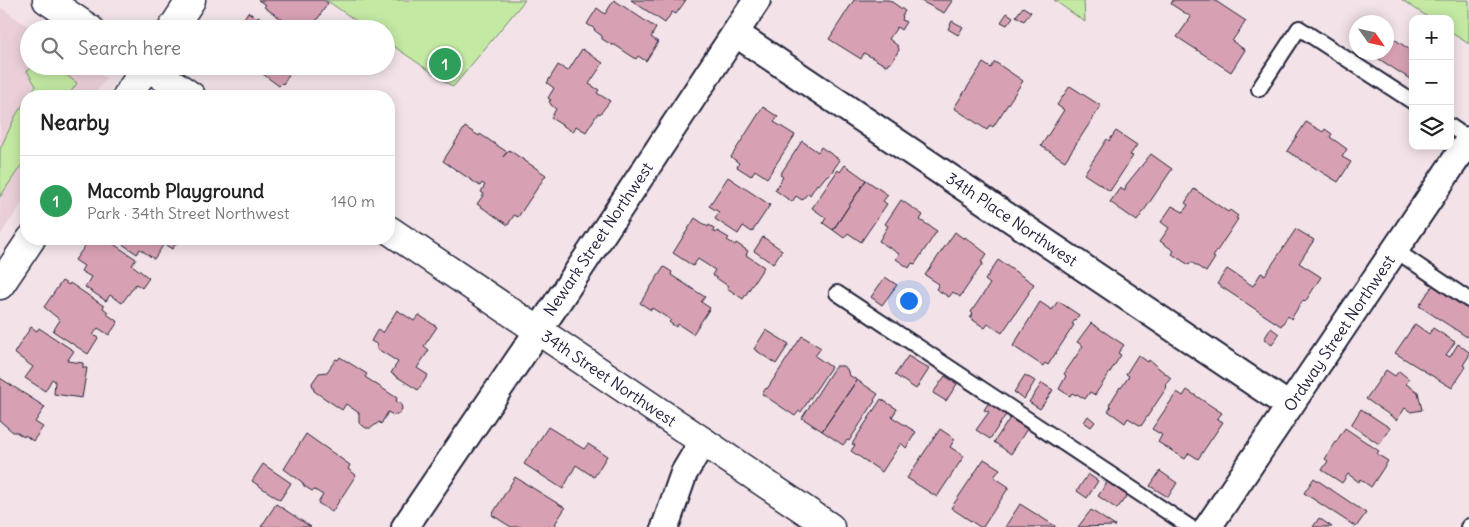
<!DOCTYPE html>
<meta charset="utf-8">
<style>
:root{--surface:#fff;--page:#f2f2f2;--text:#222;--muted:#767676;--line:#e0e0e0;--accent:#b45309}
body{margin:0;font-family:Delius,sans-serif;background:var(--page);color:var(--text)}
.controls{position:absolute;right:15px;top:15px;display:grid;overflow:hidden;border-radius:10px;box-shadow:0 2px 12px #0003}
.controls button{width:45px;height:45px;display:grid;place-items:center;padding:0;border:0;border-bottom:1px solid var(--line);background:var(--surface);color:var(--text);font:25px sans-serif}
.compass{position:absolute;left:1349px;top:15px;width:45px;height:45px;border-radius:50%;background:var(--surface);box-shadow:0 2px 12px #0003;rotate:124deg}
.you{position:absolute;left:908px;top:300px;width:18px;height:18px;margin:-12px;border:4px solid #fff;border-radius:50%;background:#1a73e8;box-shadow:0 0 0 8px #1a73e833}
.badge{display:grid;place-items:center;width:32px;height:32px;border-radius:50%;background:var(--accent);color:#fff;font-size:16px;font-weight:700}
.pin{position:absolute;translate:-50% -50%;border:2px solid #fff;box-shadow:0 1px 5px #0006}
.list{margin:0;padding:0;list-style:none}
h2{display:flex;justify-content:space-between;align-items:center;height:65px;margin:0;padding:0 20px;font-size:21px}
h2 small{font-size:16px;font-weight:400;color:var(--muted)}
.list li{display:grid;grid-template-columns:32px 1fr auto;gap:15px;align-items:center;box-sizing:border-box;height:90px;padding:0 20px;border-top:1px solid var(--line)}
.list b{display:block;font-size:19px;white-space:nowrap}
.list p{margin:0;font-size:16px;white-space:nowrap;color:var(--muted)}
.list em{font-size:16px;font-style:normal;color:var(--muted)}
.icon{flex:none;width:28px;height:28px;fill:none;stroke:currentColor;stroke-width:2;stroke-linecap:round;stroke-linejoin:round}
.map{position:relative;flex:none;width:1469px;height:527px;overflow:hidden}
.search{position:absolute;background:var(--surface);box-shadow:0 2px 12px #0003;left:20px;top:20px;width:375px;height:55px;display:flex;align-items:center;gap:12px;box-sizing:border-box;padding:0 18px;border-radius:28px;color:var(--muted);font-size:19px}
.panel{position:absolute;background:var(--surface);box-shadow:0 2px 12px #0003;left:20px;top:90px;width:375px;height:155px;border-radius:20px}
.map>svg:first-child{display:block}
.built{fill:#ebcfd8}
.green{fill:#c3e9a3;stroke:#72866f}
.building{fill:#d8a1b3;stroke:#22223b}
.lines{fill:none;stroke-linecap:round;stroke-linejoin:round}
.service-casing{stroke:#22223b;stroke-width:18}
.minor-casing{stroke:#22223b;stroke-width:30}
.tertiary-casing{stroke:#22223b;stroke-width:31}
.secondary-casing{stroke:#22223b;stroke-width:31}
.service{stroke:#fff;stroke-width:14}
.minor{stroke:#fff;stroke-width:26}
.tertiary{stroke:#fff;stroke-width:28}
.secondary{stroke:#fff;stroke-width:28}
.labels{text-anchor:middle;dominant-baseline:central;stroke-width:4;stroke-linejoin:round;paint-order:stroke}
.street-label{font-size:16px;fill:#22223b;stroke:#fff}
</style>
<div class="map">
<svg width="1469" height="527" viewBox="0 0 1469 527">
<rect width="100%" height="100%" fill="#f3e3e8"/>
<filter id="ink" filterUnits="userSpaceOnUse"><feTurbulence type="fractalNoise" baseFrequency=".02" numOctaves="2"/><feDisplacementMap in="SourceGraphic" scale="10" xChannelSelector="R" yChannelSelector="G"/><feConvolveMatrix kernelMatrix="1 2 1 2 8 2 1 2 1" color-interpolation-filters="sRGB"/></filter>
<g filter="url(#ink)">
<path class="built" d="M 0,7 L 32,29 L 29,29 L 29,66 L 88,66 L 106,78 L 94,96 L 26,96 L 26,197 L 0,236 Z"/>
<path class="green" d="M 326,0 L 525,0 L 453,87 L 386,41 L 386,29 L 368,29 Z
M 1054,0 L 1084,0 L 1085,22 Z
M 1402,0 L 1469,0 L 1469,44 L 1450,32 L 1450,19 L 1431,19 Z
M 35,66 L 54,66 L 77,83 L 68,96 L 29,96 L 36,86 L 27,71 Z
M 26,100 L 26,158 L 0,197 L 0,149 L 16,115 Z"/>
<path class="building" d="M 258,0 L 324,0 L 328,3 L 311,29 L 296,29 L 264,7 L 266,5 Z
M 614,0 L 656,28 L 651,37 L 658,42 L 646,61 L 638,56 L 636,59 L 615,45 L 612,45 L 602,39 L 602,36 L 594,30 L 595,29 L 587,24 L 597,8 L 605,14 Z
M 631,0 L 686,0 L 676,14 L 672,12 L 665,23 Z
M 854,0 L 889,0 L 905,11 L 902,16 L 903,17 L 902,20 L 906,22 L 901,30 L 897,27 L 889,39 L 898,46 L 899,50 L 891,63 L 885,65 L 864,53 L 861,59 L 829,39 Z
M 919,0 L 950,0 L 952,1 L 944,13 Z
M 1173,0 L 1214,0 L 1246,21 L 1232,41 L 1245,50 L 1231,72 L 1177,37 L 1191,17 L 1171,4 Z
M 1023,7 L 1031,12 L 1024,21 L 1016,16 Z
M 248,12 L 257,18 L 258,16 L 276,29 L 237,29 Z
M 1007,13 L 1013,17 L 1007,25 L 1001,22 Z
M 952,21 L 963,27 L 958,35 L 948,29 Z
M 1390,36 L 1413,52 L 1413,81 L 1376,57 L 1379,52 L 1386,52 L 1386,40 Z
M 582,49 L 603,63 L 589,84 L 599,90 L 597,93 L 610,101 L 600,114 L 598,113 L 586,132 L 576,126 L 573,132 L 551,118 L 556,109 L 551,105 L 549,101 L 551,100 L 548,98 L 554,88 L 547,83 L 558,65 L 568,71 Z
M 995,62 L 1023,81 L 993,127 L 990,125 L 987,130 L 954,108 L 983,63 L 991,68 Z
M 252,66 L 295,66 L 283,84 L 282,83 L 279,86 Z
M 1450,67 L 1455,71 L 1450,78 Z
M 1070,86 L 1101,106 L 1065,161 L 1041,146 L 1064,110 L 1057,105 Z
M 763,107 L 778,117 L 774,122 L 795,135 L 767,178 L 755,170 L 751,176 L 737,167 L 739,163 L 731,157 Z
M 1306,122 L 1323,132 L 1325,129 L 1332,134 L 1330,137 L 1347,149 L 1342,157 L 1351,162 L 1338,182 L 1287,151 Z
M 465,127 L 479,136 L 480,134 L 507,152 L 503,157 L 509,150 L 546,175 L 518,217 L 514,215 L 508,225 L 477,204 L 484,194 L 481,192 L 485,185 L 482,183 L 480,186 L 443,161 Z
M 1116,131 L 1137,145 L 1130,155 L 1133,156 L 1110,191 L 1084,174 L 1107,139 L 1109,141 Z
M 802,141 L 818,152 L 821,147 L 840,160 L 829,176 L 827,175 L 819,185 L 817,184 L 810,195 L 808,193 L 802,200 L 796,196 L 792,202 L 775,190 L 783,177 L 780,175 Z
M 1151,154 L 1172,169 L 1137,221 L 1110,202 L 1120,188 L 1125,191 L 1126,185 Z
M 845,165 L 866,180 L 833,230 L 823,223 L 826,218 L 812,208 L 838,170 L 840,172 Z
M 728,177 L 770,205 L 752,232 L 743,226 L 738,234 L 715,219 L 719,212 L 709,206 Z
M 866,180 L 888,195 L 883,201 L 887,204 L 861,242 L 848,233 L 844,238 L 833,230 Z
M 1194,189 L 1228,212 L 1230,210 L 1238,216 L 1236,218 L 1238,219 L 1213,257 L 1215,258 L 1206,272 L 1191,262 L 1189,265 L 1172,254 L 1174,251 L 1160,241 L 1169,228 L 1161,222 L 1172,206 L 1183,212 L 1188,205 L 1185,203 Z
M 901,200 L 923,215 L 920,220 L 937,231 L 915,264 L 912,263 L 909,268 L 896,259 L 899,254 L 879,241 L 888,226 L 885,224 Z
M 695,218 L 708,227 L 709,225 L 714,228 L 713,231 L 716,233 L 717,231 L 729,238 L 727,240 L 735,245 L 736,243 L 748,251 L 746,255 L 764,267 L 743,299 L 727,288 L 728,286 L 712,275 L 715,270 L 698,259 L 693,266 L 673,253 Z
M 1296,229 L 1314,240 L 1299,263 L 1321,277 L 1305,302 L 1303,300 L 1291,319 L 1288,316 L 1281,326 L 1217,284 L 1227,269 L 1253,286 L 1261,273 L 1265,275 Z
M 955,232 L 964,239 L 965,237 L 987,254 L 981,262 L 983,263 L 960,297 L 953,292 L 949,297 L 936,289 L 939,284 L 925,275 Z
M 763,237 L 782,250 L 773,264 L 754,251 Z
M 90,239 L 106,239 L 136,259 L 132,265 L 149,278 L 142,288 L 136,284 L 122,303 L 110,295 L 106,301 L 85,287 L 91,277 L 81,271 L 84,266 L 75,260 Z
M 115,239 L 180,239 L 172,249 L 164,244 L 154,259 L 140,249 L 137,254 Z
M 998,260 L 1034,284 L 1028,293 L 1029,293 L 1002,333 L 988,324 L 985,328 L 970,318 L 973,314 L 971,312 L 990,284 L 985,280 Z
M 664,267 L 672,272 L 671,275 L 705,297 L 701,302 L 710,308 L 693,334 L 678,324 L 676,327 L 669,322 L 671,320 L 652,308 L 651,310 L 640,303 Z
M 885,277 L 897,285 L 882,305 L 871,297 Z
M 62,281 L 69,285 L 70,283 L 104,306 L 103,308 L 108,312 L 107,314 L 118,322 L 109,335 L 98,328 L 93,335 L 98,338 L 88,354 L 53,331 L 60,320 L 44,307 Z
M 1435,282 L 1469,305 L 1469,334 L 1467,337 L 1419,306 Z
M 1058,301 L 1079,315 L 1072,324 L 1074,325 L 1048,365 L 1045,363 L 1043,366 L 1013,346 L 1040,302 L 1052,310 Z
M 397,310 L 414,321 L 419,315 L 437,327 L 424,346 L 429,350 L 417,368 L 428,375 L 418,390 L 391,373 L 398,362 L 376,348 L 378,345 L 371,341 L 378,329 L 383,333 Z
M 1091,323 L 1124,345 L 1118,353 L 1121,355 L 1095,395 L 1090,392 L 1085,399 L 1077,394 L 1076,395 L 1072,393 L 1070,396 L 1059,389 L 1066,376 L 1064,374 L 1083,346 L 1077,342 Z
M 1415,324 L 1429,334 L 1433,328 L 1455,342 L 1446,355 L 1450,357 L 1458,344 L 1469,352 L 1469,356 L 1463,365 L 1466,367 L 1452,388 L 1395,353 Z
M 31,327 L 37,331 L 39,328 L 74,351 L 67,361 L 83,363 L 83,368 L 87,368 L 82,398 L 54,394 L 55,381 L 52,379 L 45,391 L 25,378 L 33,367 L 14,353 Z
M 1271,328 L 1279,334 L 1272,345 L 1264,339 Z
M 766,330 L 789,344 L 776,364 L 754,349 Z
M 802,336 L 821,348 L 815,356 L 831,367 L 801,412 L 799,411 L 795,416 L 762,394 L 766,388 L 767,389 Z
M 1138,355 L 1148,362 L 1149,360 L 1171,378 L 1165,385 L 1167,387 L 1141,426 L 1128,418 L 1125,423 L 1108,411 L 1111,407 L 1109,405 L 1120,387 L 1121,388 L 1129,376 L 1126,374 Z
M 908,356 L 929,369 L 916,389 L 895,375 Z
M 340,357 L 367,374 L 365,377 L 397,398 L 396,401 L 401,404 L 402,409 L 399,414 L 393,415 L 388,412 L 381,424 L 379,422 L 371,428 L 366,428 L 359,423 L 359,413 L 346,404 L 342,410 L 314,391 L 312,383 L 319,373 L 327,372 L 336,359 L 338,360 Z
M 836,366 L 843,366 L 847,369 L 849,375 L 857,380 L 822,431 L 802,418 L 832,371 Z
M 1386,370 L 1395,376 L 1399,371 L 1409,379 L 1406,384 L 1418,392 L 1422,410 L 1411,412 L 1405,408 L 1397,420 L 1366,399 Z
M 1025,375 L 1035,381 L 1024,399 L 1014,392 Z
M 945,376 L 957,384 L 946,401 L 933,393 Z
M 0,378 L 45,407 L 35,422 L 43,427 L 33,441 L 25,435 L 24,437 L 16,432 L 13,432 L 0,421 Z
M 857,380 L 878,394 L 874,400 L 875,401 L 849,441 L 847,440 L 843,445 L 822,431 Z
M 1042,383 L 1053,390 L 1040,409 L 1029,402 Z
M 1187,390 L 1222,413 L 1217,419 L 1223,422 L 1198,459 L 1189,453 L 1185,459 L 1158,442 L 1162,435 L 1152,429 L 1177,392 L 1183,396 Z
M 881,399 L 897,409 L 892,417 L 916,432 L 906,448 L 901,443 L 882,472 L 851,451 L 855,445 L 852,444 Z
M 989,402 L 1007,413 L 990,439 L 976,430 L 989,412 L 984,410 Z
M 1361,409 L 1390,428 L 1379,444 L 1351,425 Z
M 1088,416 L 1095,422 L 1091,427 L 1084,422 Z
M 1010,418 L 1027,429 L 1011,454 L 994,442 Z
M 548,427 L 584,449 L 588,444 L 607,456 L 594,477 L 576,465 L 563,489 L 524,464 Z
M 1345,428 L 1379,451 L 1377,454 L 1388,461 L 1371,487 L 1360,479 L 1359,482 L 1348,474 L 1342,483 L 1322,470 L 1328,461 L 1325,459 Z
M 940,429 L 955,439 L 950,447 L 964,456 L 937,497 L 907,478 Z
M 306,434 L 350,465 L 348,469 L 356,475 L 332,512 L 318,503 L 323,495 L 315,490 L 312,491 L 304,486 L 302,482 L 284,469 Z
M 984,459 L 1000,469 L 994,477 L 1009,487 L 983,527 L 980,527 L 951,508 Z
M 263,464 L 291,483 L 280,500 L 252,481 Z
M 1160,471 L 1177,483 L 1168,497 L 1150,486 Z
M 1088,474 L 1098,481 L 1087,498 L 1077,491 Z
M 515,477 L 565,508 L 555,524 L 559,527 L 511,527 L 492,515 Z
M 1314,478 L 1366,513 L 1356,527 L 1304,493 Z
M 1108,481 L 1128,494 L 1117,509 L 1098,496 Z
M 276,504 L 311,527 L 261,527 Z
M 1020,504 L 1055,526 L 1055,527 L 1005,527 Z
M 1091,510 L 1115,526 L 1078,527 Z
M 1319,518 L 1332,527 L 1313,527 Z"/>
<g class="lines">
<defs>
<path id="service" d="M 1259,89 L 1299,28 L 1413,102
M 1450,126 L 1469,139
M 1395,250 L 1469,300
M 837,293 L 1190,527
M 1468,527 L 1469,526"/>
<path id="minor" d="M 735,33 L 1289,406
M 405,527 L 553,309 L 757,0
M 665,527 L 684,473 L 703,441
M 1208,527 L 1469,140"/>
<path id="tertiary" d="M 172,29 L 191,0
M 127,96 L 147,66
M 0,285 L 31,239"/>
<path id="secondary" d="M 47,0 L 90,29
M 147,66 L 191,96
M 389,230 L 830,527"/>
</defs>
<use href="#service" class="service-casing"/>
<use href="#minor" class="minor-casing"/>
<use href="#tertiary" class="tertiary-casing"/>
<use href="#secondary" class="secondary-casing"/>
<use href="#service" class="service"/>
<use href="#minor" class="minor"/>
<use href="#tertiary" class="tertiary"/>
<use href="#secondary" class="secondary"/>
</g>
</g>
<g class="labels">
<g class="street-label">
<text transform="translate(1012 219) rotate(34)">34th Place Northwest</text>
<text transform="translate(598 239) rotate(-56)">Newark Street Northwest</text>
<text transform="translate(1339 333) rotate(-56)">Ordway Street Northwest</text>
<text transform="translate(609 378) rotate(34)">34th Street Northwest</text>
</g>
</g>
</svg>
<div class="controls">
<button>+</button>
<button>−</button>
<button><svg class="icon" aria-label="layers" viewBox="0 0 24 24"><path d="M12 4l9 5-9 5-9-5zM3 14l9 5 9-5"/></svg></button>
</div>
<svg class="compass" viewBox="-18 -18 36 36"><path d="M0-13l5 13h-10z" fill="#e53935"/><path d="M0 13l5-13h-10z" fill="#767676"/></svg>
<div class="you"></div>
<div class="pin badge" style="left:445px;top:64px;background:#2e9e5b">1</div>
<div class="search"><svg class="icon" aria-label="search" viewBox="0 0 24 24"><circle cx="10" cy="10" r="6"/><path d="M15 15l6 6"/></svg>Search here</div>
<section class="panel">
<h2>Nearby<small></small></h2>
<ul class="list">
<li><span class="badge" style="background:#2e9e5b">1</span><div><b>Macomb Playground</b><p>Park · 34th Street Northwest</p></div><em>140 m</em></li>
</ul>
</section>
</div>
